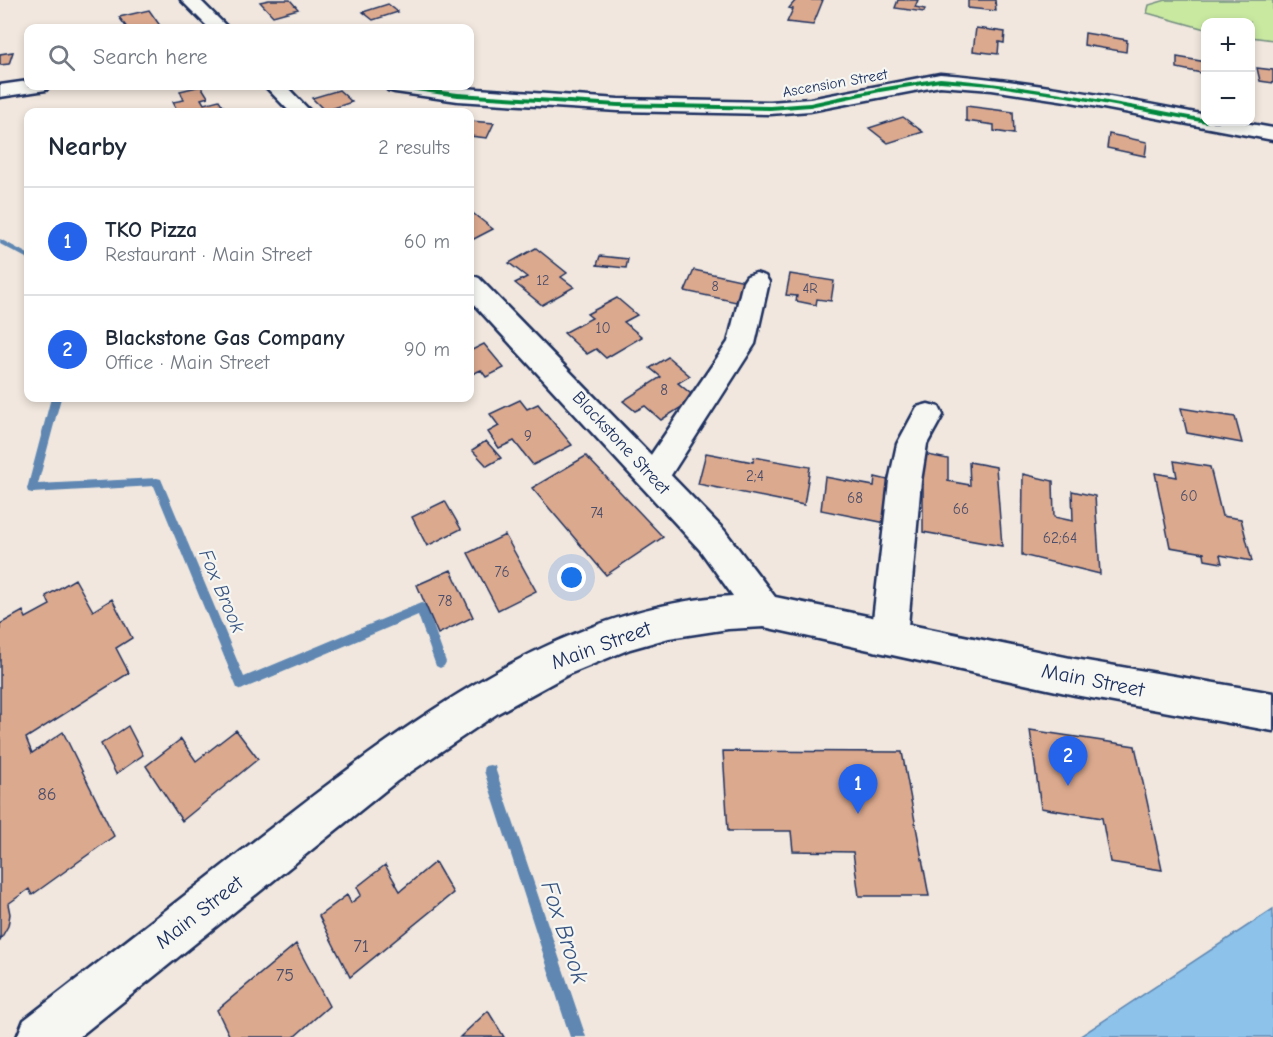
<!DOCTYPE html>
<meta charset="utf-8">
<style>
:root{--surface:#fff;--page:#f6f6f7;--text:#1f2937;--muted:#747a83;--line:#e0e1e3;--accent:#2563eb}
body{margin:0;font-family:"Comic Neue",sans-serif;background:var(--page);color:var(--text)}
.controls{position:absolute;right:18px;top:18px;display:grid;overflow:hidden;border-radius:12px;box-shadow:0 3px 9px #0003}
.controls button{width:54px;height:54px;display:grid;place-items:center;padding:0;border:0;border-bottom:2px solid var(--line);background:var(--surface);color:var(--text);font:30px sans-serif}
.you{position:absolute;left:572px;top:578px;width:21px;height:21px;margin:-15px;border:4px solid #fff;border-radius:50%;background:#1a73e8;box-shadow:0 0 0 9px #1a73e833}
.badge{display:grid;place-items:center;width:39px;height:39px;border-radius:50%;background:var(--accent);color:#fff;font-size:20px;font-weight:700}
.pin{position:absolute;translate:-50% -50px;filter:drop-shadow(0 2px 3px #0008)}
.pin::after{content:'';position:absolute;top:32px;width:21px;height:18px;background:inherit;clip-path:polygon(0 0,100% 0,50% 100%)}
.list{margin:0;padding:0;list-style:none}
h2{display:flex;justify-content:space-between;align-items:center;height:78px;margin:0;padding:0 24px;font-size:26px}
h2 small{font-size:20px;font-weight:400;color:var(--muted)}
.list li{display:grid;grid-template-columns:39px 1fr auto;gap:18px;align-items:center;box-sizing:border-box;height:108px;padding:0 24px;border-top:2px solid var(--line)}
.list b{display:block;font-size:22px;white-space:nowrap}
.list p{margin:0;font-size:20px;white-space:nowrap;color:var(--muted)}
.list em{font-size:20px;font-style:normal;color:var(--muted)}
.icon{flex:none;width:33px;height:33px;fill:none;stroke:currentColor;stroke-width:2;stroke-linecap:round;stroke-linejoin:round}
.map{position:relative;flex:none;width:1273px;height:1037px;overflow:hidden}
.search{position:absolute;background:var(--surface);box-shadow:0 3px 9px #0003;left:24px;top:24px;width:450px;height:66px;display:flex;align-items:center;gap:15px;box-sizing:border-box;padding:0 21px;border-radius:12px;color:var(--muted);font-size:22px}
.panel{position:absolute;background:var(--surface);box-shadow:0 3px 9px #0003;left:24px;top:108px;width:450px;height:294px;border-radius:12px}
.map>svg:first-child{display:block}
.green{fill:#c9e9a1;stroke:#728c80;stroke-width:1.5}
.water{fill:#8dc2ea;stroke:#5f87b2;stroke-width:1.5}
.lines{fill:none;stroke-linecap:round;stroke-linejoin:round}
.stream{fill:#5f87b2;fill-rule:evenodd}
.building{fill:#dba98e;stroke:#1b2f5e;stroke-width:1.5}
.minor-casing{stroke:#1b2f5e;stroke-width:5}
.major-casing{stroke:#1b2f5e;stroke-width:5}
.minor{fill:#f6f6f2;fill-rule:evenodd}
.major{fill:#f6f6f2;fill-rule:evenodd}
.cycleway-casing{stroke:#f6f6f2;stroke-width:4}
.cycleway{fill:#00873e;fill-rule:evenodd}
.labels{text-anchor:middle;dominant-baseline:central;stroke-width:4.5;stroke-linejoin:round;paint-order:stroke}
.far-number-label{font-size:14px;fill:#4b4e6a}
.far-street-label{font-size:15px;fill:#1b2f5e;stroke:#f6f6f2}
.number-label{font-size:15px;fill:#4b4e6a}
.street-label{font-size:18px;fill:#1b2f5e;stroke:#f6f6f2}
.near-number-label{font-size:18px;fill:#4b4e6a}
.water-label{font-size:20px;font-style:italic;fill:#385481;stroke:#f6f6f2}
.near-street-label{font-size:21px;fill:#1b2f5e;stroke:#f6f6f2}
.near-water-label{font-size:24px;font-style:italic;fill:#385481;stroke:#f6f6f2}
</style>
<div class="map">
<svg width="1273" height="1037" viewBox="0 0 1273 1037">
<rect width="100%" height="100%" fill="#f1e7de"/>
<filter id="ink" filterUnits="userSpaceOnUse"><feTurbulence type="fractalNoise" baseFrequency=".0167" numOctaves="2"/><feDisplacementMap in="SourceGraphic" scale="12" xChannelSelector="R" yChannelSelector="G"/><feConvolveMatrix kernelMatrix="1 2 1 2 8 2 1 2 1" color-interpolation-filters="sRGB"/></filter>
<g filter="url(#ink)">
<path class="green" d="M 1166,0 L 1273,0 L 1273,40 L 1251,37 L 1250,22 L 1206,22 L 1205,29 L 1147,13 L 1149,5 Z"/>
<path class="water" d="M 1273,909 L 1273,1037 L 1079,1037 Z"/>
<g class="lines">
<path class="stream" d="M 0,239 L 28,254 L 28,259 L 0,244 Z
M 51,398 L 61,398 L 38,484 L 157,478 L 161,479 L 244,677 L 421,603 L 425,604 L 427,608 L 446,662 L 444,666 L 440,668 L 436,666 L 418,615 L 245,688 L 241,690 L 237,688 L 154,486 L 32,493 L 28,492 L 27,489 Z
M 490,765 L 495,766 L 496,771 L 586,1037 L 570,1037 L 484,771 L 485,766 Z"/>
</g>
<path class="building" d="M 269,0 L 290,0 L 298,9 L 273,16 L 260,2 Z
M 796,0 L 823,0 L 813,25 L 787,22 L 793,9 L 789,8 Z
M 898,0 L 918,0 L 915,7 L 925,9 L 924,12 L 895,8 Z
M 968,0 L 995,0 L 996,11 L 968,8 Z
M 388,4 L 398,12 L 373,20 L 363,12 Z
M 149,10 L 161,27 L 127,28 L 119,17 Z
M 976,28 L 1005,32 L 1004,43 L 999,42 L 998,54 L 973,51 Z
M 1085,33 L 1127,40 L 1126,52 L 1084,45 Z
M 13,52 L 9,64 L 0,65 L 0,54 Z
M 1177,57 L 1206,62 L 1206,74 L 1177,68 Z
M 1257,68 L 1273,70 L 1273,83 L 1260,81 Z
M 201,86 L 208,97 L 201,99 L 204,104 L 219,100 L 227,112 L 193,112 L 191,109 L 178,112 L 173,102 L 184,100 L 180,91 Z
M 339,90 L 352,102 L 325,111 L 312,98 Z
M 966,106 L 1013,112 L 1014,134 L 994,131 L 994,125 L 966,121 Z
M 903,117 L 923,132 L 888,143 L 869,128 Z
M 470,121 L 494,123 L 487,138 L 470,136 Z
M 1109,134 L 1147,142 L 1145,156 L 1107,148 Z
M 470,211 L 493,229 L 470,241 Z
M 536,248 L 567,273 L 561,277 L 574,287 L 542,305 L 515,283 L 527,277 L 509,263 Z
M 600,256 L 628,259 L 626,268 L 597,265 Z
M 694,270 L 745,281 L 736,302 L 685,291 Z
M 790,274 L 834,281 L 831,301 L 817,299 L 816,305 L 796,301 L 797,296 L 786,295 Z
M 617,298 L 637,315 L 624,322 L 642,337 L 606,358 L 596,349 L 587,354 L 564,333 L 592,318 L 587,314 Z
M 484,344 L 504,368 L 486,377 L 481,370 L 470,375 L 470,351 Z
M 668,357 L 690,376 L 678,383 L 696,398 L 661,420 L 645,406 L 635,411 L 623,401 L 661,377 L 650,368 Z
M 520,400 L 527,409 L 538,404 L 572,445 L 533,465 L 514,441 L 499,448 L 488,432 L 499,426 L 490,414 Z
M 1181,408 L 1235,417 L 1242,443 L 1187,433 Z
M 486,441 L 501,458 L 487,466 L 472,450 Z
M 706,453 L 753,462 L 754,457 L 810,467 L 804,505 L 698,484 Z
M 923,454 L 948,459 L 948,481 L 970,485 L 969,462 L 996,467 L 1002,546 L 923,532 Z
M 586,456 L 663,537 L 606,575 L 532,488 Z
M 1174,461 L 1210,467 L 1222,516 L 1241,519 L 1252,561 L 1220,555 L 1222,563 L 1205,560 L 1204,553 L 1170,547 L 1155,473 L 1177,477 Z
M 1023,474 L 1053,481 L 1054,517 L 1073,521 L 1072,491 L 1095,496 L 1100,574 L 1022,555 Z
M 825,477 L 874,486 L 875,477 L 888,480 L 886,523 L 821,510 Z
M 445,501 L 461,529 L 427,546 L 412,517 Z
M 505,535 L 536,591 L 498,610 L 468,553 Z
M 451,570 L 473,617 L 438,634 L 417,585 Z
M 75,579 L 93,611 L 112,599 L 132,638 L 116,648 L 129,673 L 26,738 L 32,753 L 63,732 L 114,836 L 32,895 L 29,889 L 8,904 L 10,914 L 8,926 L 0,940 L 0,624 L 23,611 L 26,618 L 50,605 L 46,596 Z
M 128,726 L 143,755 L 116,774 L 101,744 Z
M 236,730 L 258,759 L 182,821 L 146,766 L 181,739 L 196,761 Z
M 1030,730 L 1135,746 L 1162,870 L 1110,862 L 1102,818 L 1041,808 Z
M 723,751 L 902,752 L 929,896 L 859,896 L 853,852 L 793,851 L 791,831 L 728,831 Z
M 435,862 L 453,893 L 350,977 L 319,916 L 347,895 L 351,903 L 361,895 L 357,887 L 385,865 L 400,891 Z
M 296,944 L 329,1006 L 294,1037 L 230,1037 L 217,1010 Z
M 488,1011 L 504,1037 L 460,1037 Z"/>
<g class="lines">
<defs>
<path id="minor" d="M 940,74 C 1030,81 1117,98 1206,115 L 1206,122 L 1239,122 L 1273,128 L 1273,140 L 1066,101 L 992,90 L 940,86 L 810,111 L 770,114 L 618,111 L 458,101 L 395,92 L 388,90 L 385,86 L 434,86 L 618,99 L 770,102 L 810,99 Z
M 28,81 L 28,86 L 49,86 L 46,90 L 0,97 L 0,85 Z
M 756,273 L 765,276 L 769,282 L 755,344 L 664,486 L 653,490 L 642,486 L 637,477 L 642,468 L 728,342 L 743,282 L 747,276 Z
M 928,404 L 939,407 L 943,415 L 927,444 L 921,481 L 907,637 L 902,649 L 889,654 L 876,649 L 871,637 L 889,481 L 897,444 L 917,407 Z"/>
<path id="major" d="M 181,0 L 200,0 L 228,28 L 209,28 Z
M 265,86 L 286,86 L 311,112 L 290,112 Z
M 470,275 L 479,278 L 724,530 L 775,597 L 1075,659 L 1273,693 L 1273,731 L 1075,695 L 764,627 L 728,629 L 669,638 L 630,649 L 569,674 L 498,713 L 397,781 L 79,1037 L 17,1037 L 24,1020 C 100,961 177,902 253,842 C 389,737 553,605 733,596 L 700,550 L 470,300 Z"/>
</defs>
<use href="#minor" class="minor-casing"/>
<use href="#major" class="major-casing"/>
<use href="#minor" class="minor"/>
<use href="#major" class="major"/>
<defs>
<path id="cycleway" d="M 940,78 C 1030,85 1117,103 1206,119 L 1206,122 L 1209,122 L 1206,123 L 1066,97 L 992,86 L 940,82 L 880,92 L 810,107 L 770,110 L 618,107 L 458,97 L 395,88 L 392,86 L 403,86 L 458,93 L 618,103 L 770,106 L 810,103 L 880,88 Z"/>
</defs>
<use href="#cycleway" class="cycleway-casing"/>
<use href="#cycleway" class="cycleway"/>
</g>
</g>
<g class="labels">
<g class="far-number-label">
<text x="543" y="280">12</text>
<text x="715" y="286">8</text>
<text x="810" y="288">4R</text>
</g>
<g class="far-street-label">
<text transform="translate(835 83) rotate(-10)">Ascension Street</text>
</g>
<g class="number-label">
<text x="603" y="328">10</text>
<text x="664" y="390">8</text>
<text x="528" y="436">9</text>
<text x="755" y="476">2;4</text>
<text x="1189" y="496">60</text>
<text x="855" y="498">68</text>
<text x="961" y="509">66</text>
<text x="597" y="513">74</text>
<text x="1060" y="538">62;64</text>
<text x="502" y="572">76</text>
<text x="445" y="601">78</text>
</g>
<g class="street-label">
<text transform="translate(621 443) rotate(47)">Blackstone Street</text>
</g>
<g class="near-number-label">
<text x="47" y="794">86</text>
<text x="361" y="946">71</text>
<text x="285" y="975">75</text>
</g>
<g class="water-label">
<text transform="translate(222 591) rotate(67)">Fox Brook</text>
</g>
<g class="near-street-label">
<text transform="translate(601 645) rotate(-20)">Main Street</text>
<text transform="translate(1093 680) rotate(11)">Main Street</text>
<text transform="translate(199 912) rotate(-38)">Main Street</text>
</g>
<g class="near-water-label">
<text transform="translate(565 932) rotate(72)">Fox Brook</text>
</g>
</g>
</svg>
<div class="controls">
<button>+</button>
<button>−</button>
</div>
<div class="you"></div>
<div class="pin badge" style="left:858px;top:814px">1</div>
<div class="pin badge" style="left:1068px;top:786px">2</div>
<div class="search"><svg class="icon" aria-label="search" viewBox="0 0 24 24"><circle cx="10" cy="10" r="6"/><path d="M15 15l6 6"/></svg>Search here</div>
<section class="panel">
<h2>Nearby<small>2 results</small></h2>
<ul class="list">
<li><span class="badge">1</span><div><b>TKO Pizza</b><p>Restaurant · Main Street</p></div><em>60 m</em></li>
<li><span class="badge">2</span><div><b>Blackstone Gas Company</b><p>Office · Main Street</p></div><em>90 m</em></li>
</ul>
</section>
</div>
